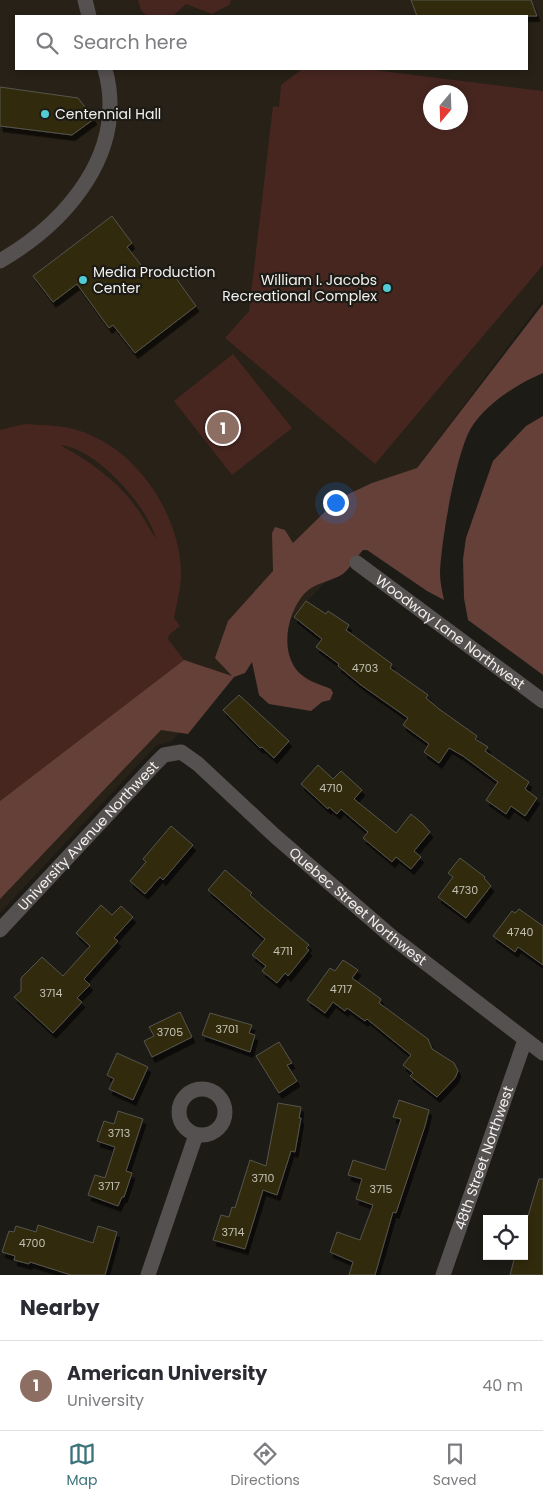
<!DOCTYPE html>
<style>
:root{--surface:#fff;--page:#f2f2f3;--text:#2b2b33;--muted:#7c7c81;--line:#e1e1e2;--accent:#3c737b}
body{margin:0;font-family:Poppins,sans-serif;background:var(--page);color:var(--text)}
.controls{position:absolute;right:15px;bottom:15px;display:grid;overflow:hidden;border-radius:0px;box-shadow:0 2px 8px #0003}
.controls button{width:45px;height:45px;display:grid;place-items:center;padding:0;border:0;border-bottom:1px solid var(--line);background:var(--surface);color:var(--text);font:25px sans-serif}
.compass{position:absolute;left:423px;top:85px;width:45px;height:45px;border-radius:50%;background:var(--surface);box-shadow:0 2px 8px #0003;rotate:199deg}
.you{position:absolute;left:335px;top:502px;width:18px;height:18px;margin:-12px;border:4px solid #fff;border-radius:50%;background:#1a73e8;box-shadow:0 0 0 8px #1a73e833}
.badge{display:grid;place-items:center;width:32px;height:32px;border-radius:50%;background:var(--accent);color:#fff;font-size:16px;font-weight:700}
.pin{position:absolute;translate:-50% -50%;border:2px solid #fff;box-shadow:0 1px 5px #0006}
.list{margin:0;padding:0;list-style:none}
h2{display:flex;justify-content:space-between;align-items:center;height:65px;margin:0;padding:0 20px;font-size:21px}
h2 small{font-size:16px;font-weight:400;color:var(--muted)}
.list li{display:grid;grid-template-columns:32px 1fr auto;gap:15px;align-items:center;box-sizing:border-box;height:90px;padding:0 20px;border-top:1px solid var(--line)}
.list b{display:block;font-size:19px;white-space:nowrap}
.list p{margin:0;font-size:16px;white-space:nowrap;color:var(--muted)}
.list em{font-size:16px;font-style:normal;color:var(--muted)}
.icon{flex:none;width:28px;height:28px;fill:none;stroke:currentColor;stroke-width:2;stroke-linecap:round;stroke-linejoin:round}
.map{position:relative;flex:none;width:543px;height:1275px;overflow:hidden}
.search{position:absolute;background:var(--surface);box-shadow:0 2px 8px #0003;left:15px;right:15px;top:15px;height:55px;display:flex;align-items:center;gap:12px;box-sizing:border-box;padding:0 18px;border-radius:0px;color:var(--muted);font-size:19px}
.sheet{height:155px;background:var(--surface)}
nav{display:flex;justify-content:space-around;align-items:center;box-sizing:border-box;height:70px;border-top:1px solid var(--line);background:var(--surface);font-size:14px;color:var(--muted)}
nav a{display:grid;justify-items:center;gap:2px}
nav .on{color:var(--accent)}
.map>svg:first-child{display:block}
.built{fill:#272117;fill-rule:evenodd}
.green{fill:#472620;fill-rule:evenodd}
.forest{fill:#644039}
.building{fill:#302c08;stroke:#55544f;filter:url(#shadow)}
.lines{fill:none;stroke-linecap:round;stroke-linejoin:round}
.minor{stroke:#545150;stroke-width:15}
.poi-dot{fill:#51ccd2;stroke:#1d1b16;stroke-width:2}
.labels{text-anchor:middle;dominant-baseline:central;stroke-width:4.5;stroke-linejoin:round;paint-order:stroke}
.number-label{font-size:11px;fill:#c2c0b4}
.poi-label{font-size:14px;fill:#f3f1ee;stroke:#1d1b16;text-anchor:start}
.street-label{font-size:14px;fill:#f3f1ee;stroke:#1d1b16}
</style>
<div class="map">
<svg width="543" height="1275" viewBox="0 0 543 1275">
<defs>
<filter id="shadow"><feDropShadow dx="3" dy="5.5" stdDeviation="0" flood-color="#0009"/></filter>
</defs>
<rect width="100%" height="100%" fill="#1d1b16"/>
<path class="built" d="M 0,0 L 543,0 L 543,300 L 350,557 L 171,742 L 157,745 L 0,913 ZM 16,16 L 527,16 L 527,69 L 16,69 ZM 430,92 L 460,92 L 460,122 L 430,122 Z"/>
<path class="green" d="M 138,0 L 231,0 L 229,5 L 212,14 L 186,4 L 173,16 L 147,16 L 141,10 Z
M 302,69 L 366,69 L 543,91 L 543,265 L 375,464 L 225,338 L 249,311 L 273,106 L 279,107 L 281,85 ZM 430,92 L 460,92 L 460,122 L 430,122 Z
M 233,354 L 292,428 L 232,475 L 174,401 Z
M 24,424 C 41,425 61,425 77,430 C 135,447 178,511 181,569 C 182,585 177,602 174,618 L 180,626 L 169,635 L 168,639 L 184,660 L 0,801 L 0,430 ZM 60,445 C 96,448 147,505 156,539 C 148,527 142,514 133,503 C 113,477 87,460 60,445 Z"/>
<path class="forest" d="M 543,304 L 543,373 C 517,384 487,403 471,428 C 456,453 441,542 440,573 C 440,582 442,591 444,600 L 427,591 L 367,550 L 363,550 C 357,557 350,568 343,574 C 330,582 316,582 305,593 C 286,613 278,657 303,676 C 310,682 322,685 331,689 L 333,693 L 330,700 L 322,702 L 311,711 L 269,704 L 259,695 L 252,662 L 245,673 L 234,677 L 188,734 L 161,730 L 0,899 L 0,801 L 184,660 L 232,676 L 215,658 L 228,621 L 273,571 L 272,533 L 275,527 L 285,530 L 293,543 L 338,499 L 372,483 L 417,468 Z
M 543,416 L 543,675 L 468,620 L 464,598 L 463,559 L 466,538 L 493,461 L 526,426 Z"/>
<path class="building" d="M 411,0 L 531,0 L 537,16 L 417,16 Z
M 0,87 L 78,98 L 94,119 L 72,135 L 0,126 Z
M 112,216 L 132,243 L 127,247 L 151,278 L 162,270 L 167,278 L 173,274 L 196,306 L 135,353 L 113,325 L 109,328 L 77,284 L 53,302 L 33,276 Z
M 306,601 L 326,614 L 328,611 L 349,625 L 346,630 L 392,664 L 390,668 L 428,695 L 426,698 L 439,709 L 477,736 L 475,739 L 488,747 L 485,751 L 529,782 L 525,789 L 537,798 L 525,816 L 511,806 L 506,814 L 486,800 L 498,782 L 463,756 L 449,748 L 439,763 L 424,752 L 429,744 L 403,725 L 408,718 L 361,685 L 338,666 L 339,664 L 316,647 L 322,639 L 294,617 Z
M 239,695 L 289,741 L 274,758 L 262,747 L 260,748 L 223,710 Z
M 318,765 L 333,779 L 341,771 L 362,790 L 354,799 L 396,833 L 411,814 L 423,824 L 430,832 L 414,851 L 421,857 L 411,869 L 396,857 L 392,862 L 363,838 L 368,832 L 341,809 L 337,814 L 329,807 L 328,809 L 301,784 Z
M 171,826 L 193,845 L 163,880 L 160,877 L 145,894 L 130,881 L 146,862 L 143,859 Z
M 460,858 L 485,877 L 484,878 L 491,886 L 466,918 L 438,897 L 453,877 L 448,873 Z
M 225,870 L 252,893 L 250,895 L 262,906 L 309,945 L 306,948 L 309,950 L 288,976 L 285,973 L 277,983 L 262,971 L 266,966 L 252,955 L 265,939 L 208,890 Z
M 101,905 L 112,915 L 121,906 L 133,917 L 114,938 L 118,941 L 84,979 L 90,985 L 77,998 L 82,1002 L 53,1033 L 14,997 L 21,991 L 21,978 L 42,957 L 63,976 L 90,946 L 76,933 Z
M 519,909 L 543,926 L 543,965 L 518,947 L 515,952 L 493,936 L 512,911 L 515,913 Z
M 343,960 L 358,970 L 352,978 L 381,999 L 379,1003 L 428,1039 L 432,1049 L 454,1063 L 458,1071 L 455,1078 L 437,1097 L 410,1076 L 413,1073 L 403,1065 L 411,1055 L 367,1019 L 365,1021 L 347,1008 L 345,1011 L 333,1002 L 325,1013 L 307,1000 L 330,968 L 335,971 Z
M 180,1012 L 192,1037 L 152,1057 L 144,1041 L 154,1036 L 149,1027 Z
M 210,1013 L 252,1025 L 249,1033 L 255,1035 L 250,1052 L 202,1035 Z
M 279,1042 L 292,1063 L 287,1065 L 297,1081 L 279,1093 L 256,1056 Z
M 117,1053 L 148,1067 L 133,1100 L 109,1089 L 114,1079 L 107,1075 Z
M 399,1100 L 429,1110 L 425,1126 L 396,1213 L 393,1212 L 375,1275 L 349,1275 L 353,1262 L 330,1252 L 337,1232 L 360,1240 L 373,1205 L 356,1199 L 362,1179 L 348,1175 L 353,1160 L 385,1170 L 401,1119 L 393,1117 Z
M 278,1103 L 301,1107 L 299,1118 L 301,1118 L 295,1152 L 291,1151 L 277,1195 L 263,1190 L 245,1249 L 213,1240 L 221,1215 L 229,1217 L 232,1207 L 235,1208 L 250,1160 L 266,1166 Z
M 118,1111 L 143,1119 L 126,1171 L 132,1173 L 124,1197 L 122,1197 L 118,1206 L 88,1195 L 95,1175 L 105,1178 L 115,1147 L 97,1141 L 104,1121 L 114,1124 Z
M 539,1179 L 543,1179 L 543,1275 L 510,1275 L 515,1256 L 524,1256 L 524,1215 L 528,1216 Z
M 38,1225 L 93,1243 L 98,1226 L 117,1232 L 105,1275 L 71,1275 L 30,1262 L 29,1264 L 14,1260 L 15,1256 L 2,1252 L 9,1231 L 14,1232 L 16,1226 L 36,1232 Z"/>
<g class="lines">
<g class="minor">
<path d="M 85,0 L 89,16"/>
<path d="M 0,261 C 67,222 128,152 105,69"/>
<path id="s1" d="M 357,563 L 543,701"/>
<path id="s2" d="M 0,930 L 155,764 L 164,755 L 181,752 L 198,764 L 275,836 L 392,937 L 543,1053"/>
<circle cx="202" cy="1112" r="23"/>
<path d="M 148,1275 L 196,1135"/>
<path id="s3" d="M 443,1275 L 525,1040"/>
</g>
</g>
<g class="poi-dot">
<circle cx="45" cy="114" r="5"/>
<circle cx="83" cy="280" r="5"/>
<circle cx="387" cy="288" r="5"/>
</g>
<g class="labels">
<g class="number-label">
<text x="365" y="668">4703</text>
<text x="331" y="788">4710</text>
<text x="465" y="890">4730</text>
<text x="520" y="932">4740</text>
<text x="283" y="951">4711</text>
<text x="341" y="989">4717</text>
<text x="51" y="993">3714</text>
<text x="227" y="1029">3701</text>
<text x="170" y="1032">3705</text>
<text x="119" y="1133">3713</text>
<text x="263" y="1178">3710</text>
<text x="109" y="1186">3717</text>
<text x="381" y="1189">3715</text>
<text x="233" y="1232">3714</text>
<text x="32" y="1243">4700</text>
</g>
<g class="poi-label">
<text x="55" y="114">Centennial Hall</text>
<text x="93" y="272">Media Production<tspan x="93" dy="16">Center</tspan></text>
<text x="377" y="280" text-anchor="end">William I. Jacobs<tspan x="377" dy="16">Recreational Complex</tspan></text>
</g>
<g class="street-label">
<text stroke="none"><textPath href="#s1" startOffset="116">Woodway Lane Northwest</textPath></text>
<text stroke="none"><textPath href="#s2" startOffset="129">University Avenue Northwest</textPath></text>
<text stroke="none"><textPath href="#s2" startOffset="492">Quebec Street Northwest</textPath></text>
<text stroke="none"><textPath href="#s3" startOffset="124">48th Street Northwest</textPath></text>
</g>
</g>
</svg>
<div class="controls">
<button><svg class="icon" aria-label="locate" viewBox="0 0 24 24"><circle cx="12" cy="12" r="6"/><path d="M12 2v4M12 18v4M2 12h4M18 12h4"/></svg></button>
</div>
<svg class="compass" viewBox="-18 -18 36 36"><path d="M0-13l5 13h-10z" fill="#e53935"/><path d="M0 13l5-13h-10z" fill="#7c7c81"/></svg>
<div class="you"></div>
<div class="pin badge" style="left:223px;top:428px;background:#8d6e63">1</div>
<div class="search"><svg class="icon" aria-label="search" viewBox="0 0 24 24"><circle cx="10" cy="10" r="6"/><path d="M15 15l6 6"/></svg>Search here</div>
</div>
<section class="sheet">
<h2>Nearby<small></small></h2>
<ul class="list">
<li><span class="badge" style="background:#8d6e63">1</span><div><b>American University</b><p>University</p></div><em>40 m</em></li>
</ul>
</section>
<nav>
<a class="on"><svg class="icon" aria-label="map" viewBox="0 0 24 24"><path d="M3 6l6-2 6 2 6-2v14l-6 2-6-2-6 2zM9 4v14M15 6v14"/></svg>Map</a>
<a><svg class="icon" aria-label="directions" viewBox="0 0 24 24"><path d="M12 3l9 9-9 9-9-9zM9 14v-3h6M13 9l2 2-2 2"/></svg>Directions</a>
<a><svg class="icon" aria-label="saved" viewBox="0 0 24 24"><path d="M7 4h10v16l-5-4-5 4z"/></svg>Saved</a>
</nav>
